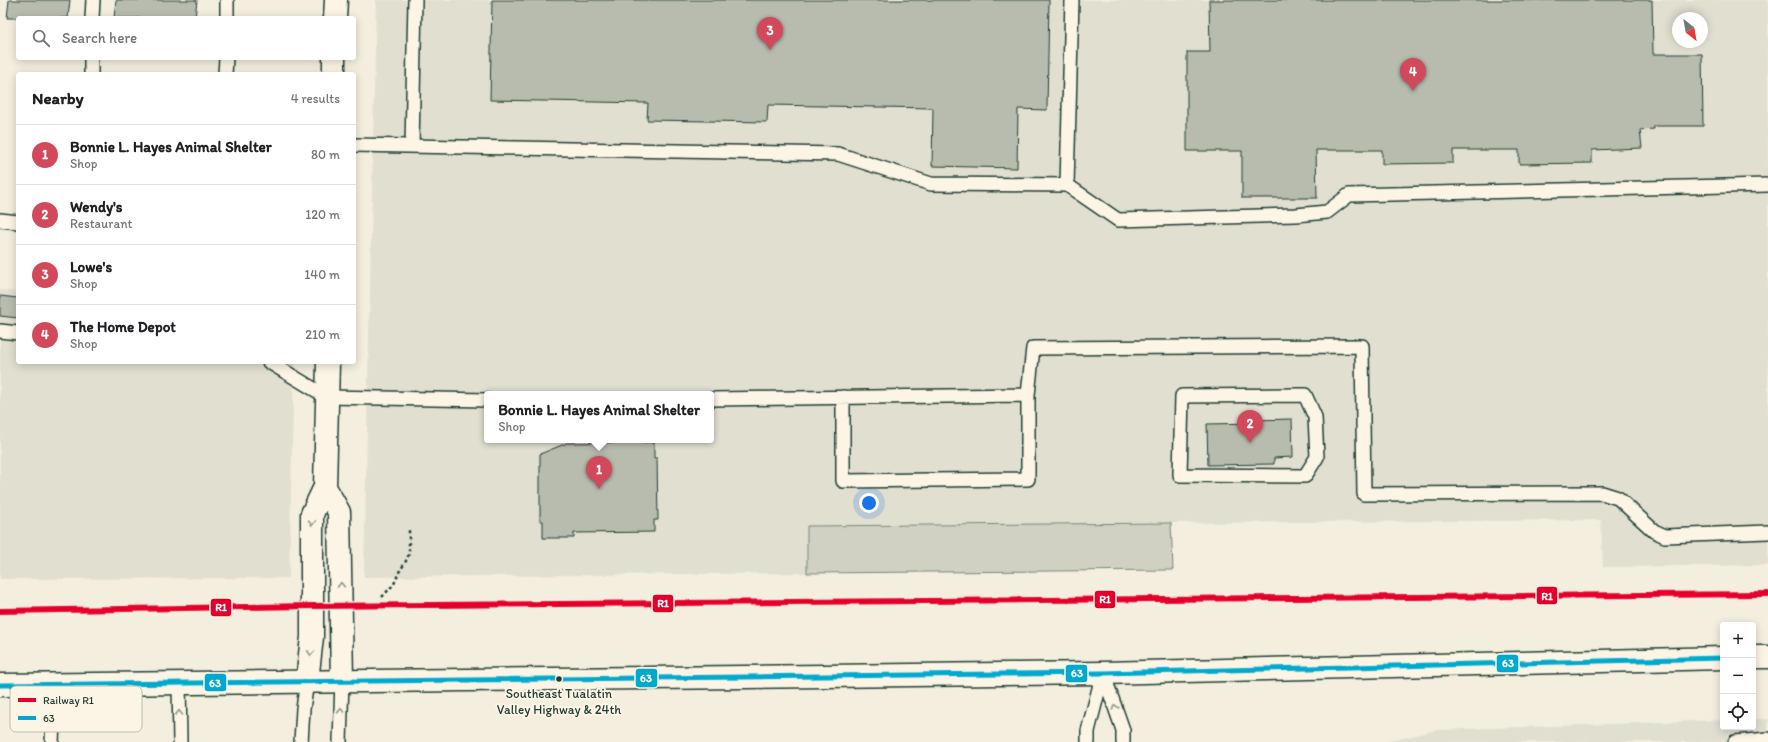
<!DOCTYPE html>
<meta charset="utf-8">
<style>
:root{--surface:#fff;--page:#f2f2f2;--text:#202124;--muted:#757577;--line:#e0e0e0;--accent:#d1495b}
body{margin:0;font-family:Itim,sans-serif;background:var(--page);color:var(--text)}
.controls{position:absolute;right:12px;bottom:12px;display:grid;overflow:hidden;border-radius:4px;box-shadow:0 2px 10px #0003}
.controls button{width:36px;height:36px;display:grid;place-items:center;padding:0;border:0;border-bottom:1px solid var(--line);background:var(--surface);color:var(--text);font:20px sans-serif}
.compass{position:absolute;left:1672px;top:12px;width:36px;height:36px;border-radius:50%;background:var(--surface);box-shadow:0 2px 10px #0003;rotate:149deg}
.you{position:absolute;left:869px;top:503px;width:14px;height:14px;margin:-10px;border:3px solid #fff;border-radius:50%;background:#1a73e8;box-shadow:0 0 0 6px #1a73e833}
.badge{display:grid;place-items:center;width:26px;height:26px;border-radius:50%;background:var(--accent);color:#fff;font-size:13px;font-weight:700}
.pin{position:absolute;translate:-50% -33px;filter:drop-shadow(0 1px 2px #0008)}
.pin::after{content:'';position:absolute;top:21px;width:14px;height:12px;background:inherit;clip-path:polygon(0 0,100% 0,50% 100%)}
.popup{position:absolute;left:484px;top:391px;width:230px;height:52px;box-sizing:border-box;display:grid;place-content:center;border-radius:4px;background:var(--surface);filter:drop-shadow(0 1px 3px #0005);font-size:13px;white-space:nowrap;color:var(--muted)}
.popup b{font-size:15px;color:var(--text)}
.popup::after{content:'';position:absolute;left:50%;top:100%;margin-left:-8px;border:8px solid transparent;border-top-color:var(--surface)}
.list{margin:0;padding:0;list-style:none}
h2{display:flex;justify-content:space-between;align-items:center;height:52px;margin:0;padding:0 16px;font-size:17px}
h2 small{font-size:13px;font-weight:400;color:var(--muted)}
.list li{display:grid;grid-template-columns:26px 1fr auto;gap:12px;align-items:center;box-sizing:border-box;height:60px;padding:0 16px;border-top:1px solid var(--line)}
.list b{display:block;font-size:15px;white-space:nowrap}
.list p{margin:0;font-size:13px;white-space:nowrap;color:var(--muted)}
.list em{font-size:13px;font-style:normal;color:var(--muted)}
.icon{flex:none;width:22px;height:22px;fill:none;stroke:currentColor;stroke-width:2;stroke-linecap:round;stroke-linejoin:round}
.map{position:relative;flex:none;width:1768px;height:742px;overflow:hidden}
.search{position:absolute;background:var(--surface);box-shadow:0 2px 10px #0003;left:16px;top:16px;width:340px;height:44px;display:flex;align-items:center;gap:10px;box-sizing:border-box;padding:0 14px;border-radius:4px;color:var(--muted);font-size:15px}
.panel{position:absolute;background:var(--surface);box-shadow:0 2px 10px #0003;left:16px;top:72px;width:340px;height:292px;border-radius:4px}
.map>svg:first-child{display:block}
.built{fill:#e1dfd0;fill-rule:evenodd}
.green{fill:#d0d1c2;stroke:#78877b}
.building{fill:#b8bcae;stroke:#1f3d34}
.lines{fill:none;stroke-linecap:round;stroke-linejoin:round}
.lane-casing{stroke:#1f3d34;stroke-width:16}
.secondary-casing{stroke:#1f3d34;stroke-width:25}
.primary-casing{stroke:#1f3d34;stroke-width:25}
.path{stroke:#1f3d34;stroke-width:2.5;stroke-dasharray:3 3;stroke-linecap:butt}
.lane{stroke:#fcf5e5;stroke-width:13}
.secondary{stroke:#fcf5e5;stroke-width:22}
.primary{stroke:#fcf5e5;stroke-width:22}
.bus-1-casing{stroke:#fcf5e5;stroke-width:8}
.bus-1{stroke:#00a9ce;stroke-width:5}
.rail-1-casing{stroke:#fcf5e5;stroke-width:9}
.rail-1{stroke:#e4002b;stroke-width:6}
.oneway{stroke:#8e998c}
.bus-dot{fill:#1f3d34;stroke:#fcf5e5;stroke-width:1.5}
.labels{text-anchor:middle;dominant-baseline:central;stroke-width:4;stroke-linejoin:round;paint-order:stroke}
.bus-label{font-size:13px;fill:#1f3d34;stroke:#fcf5e5}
.key{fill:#fcf5e5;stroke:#babeb0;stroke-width:1}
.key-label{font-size:11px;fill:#1f3d34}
.line-badge{stroke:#fcf5e5;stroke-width:1.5}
.badge-label{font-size:11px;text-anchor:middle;font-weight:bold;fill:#fff}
</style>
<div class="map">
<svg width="1768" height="742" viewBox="0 0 1768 742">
<rect width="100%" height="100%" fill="#f3eede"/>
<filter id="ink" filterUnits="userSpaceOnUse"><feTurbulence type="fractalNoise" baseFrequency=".025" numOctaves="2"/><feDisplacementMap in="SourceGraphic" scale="8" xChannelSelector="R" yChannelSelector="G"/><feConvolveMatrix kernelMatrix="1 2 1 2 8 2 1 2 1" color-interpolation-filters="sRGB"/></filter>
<g filter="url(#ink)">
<path class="built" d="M 376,0 L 1768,0 L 1768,565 L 1603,567 L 1601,520 L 1171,523 L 807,526 L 807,573 L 364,577 ZM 1678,18 L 1702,18 L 1702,42 L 1678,42 ZM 487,394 L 711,394 L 711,440 L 487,440 Z
M 0,290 L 18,292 L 18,362 L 294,362 L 289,578 L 0,579 Z
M 1753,719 L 1768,719 L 1768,742 L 1386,742 L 1437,730 L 1723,720 L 1723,727 L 1753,727 Z"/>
<path class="green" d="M 1171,523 L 1173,570 L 807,573 L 807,526 Z"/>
<path class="building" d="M 9,0 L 70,0 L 68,18 L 7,18 Z
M 116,0 L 197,0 L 195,18 L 114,18 Z
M 492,0 L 1049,0 L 1047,110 L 1018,109 L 1017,168 L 932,166 L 933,108 L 768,105 L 767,122 L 647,120 L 648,103 L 490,100 Z
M 1209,0 L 1652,0 L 1653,54 L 1702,54 L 1703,126 L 1654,126 L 1654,129 L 1640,130 L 1642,148 L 1592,150 L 1592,163 L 1519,164 L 1519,150 L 1453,150 L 1453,163 L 1382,164 L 1382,150 L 1316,150 L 1317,198 L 1242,198 L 1242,151 L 1187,151 L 1187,52 L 1210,52 Z
M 0,296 L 18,298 L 18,318 L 0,316 Z
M 1292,419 L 1293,457 L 1274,458 L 1274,464 L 1208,465 L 1207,424 L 1254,423 L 1254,420 Z
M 654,442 L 654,458 L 657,458 L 658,520 L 654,520 L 654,532 L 574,533 L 574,538 L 543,538 L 543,521 L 540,521 L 540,454 L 567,443 Z"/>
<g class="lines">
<defs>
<path id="lane" d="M 92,18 L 93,0
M 227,18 L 227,0
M 91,74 L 91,58
M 225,74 L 226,58
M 354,145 L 838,154 L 931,184 L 1067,185 L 1118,220 L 1296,215 L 1327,212 L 1349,195 L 1768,185
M 412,146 L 415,0
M 1067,185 L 1072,0
M 0,220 L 18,222
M 0,331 L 18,333
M 269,362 L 327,397 L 487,400
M 1305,395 L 1315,417 L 1317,457 L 1305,476 L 1180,475 L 1182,396 Z
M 843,397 L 843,481 L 1028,479 L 1028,395
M 711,399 L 1028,395 L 1033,348 L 1362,346 L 1364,494 L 1602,493 L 1618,498 L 1654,531 L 1665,536 L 1768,532
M 1103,673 L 1123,730 L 1123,742
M 179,683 L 180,742
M 52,742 L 55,684
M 301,742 L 303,709 L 307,681
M 340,742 L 342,680
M 1088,742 L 1088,731 L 1103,673
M 1735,742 L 1768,739"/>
<path id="secondary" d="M 335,18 L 336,0
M 334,74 L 334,58
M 325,487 L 339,512 L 342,680
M 307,681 L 312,637 L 312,514 L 325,487 L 328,362"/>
<path id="primary" d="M 1753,657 L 1768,657
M 0,685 L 1103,673 L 1723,658"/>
</defs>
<use href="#lane" class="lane-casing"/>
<use href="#secondary" class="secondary-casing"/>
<use href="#primary" class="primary-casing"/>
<path class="path" d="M 382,597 L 394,584 L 399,572 L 405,563 L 409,554 L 409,528"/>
<use href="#lane" class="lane"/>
<use href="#secondary" class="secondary"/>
<use href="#primary" class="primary"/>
<defs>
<path id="bus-1" d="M 0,685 L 1103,673 L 1723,658"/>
</defs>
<use href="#bus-1" class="bus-1-casing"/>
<use href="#bus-1" class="bus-1"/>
<defs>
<path id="rail-1" d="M 0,611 L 312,606 L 1768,594"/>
</defs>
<use href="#rail-1" class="rail-1-casing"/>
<use href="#rail-1" class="rail-1"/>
</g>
<defs><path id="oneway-chevron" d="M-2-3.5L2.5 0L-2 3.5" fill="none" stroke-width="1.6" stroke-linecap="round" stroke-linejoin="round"/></defs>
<g class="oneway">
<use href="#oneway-chevron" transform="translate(312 523) rotate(90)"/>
<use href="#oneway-chevron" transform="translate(341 585) rotate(-91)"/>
<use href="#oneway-chevron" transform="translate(311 653) rotate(95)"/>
<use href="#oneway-chevron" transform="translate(1115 707) rotate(-109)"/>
<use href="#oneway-chevron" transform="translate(341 711) rotate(-88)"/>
<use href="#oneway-chevron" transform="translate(179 713) rotate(-91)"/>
</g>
</g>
<circle class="bus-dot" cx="559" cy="679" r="3.5"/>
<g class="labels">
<g class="bus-label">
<text x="559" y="693">Southeast Tualatin<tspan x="559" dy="16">Valley Highway &amp; 24th</tspan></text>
</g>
</g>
<rect x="10" y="686" width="132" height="46" rx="6" class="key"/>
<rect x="18" y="698" width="18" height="4" fill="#e4002b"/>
<rect x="18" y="716" width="18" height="4" fill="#00a9ce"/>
<g class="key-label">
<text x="43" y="704">Railway R1</text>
<text x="43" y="722">63</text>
</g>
<g class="line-badge">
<rect x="1536" y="586" width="22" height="19" rx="4" fill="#e4002b"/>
<rect x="1094" y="590" width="22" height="19" rx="4" fill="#e4002b"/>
<rect x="652" y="594" width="22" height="19" rx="4" fill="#e4002b"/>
<rect x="210" y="598" width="22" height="19" rx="4" fill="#e4002b"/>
<rect x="1496" y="654" width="23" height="19" rx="4" fill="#00a9ce"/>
<rect x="1065" y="664" width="23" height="19" rx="4" fill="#00a9ce"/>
<rect x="635" y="668" width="23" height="20" rx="4" fill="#00a9ce"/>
<rect x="204" y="673" width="23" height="19" rx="4" fill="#00a9ce"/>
</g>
<g class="badge-label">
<text x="1547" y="600">R1</text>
<text x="1105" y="603">R1</text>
<text x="663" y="607">R1</text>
<text x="221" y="611">R1</text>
<text x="1508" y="667">63</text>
<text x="1077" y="677">63</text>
<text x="646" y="682">63</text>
<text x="215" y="687">63</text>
</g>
</svg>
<div class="controls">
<button>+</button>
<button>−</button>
<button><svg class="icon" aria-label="locate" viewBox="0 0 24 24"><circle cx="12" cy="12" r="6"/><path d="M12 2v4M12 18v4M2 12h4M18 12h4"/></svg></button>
</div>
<svg class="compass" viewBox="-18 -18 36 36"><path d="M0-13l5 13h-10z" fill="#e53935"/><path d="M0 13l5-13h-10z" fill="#757577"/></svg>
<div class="you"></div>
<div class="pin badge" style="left:599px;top:489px">1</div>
<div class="popup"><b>Bonnie L. Hayes Animal Shelter</b>Shop</div>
<div class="pin badge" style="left:1250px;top:443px">2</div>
<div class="pin badge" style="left:770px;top:50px">3</div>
<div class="pin badge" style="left:1413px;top:91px">4</div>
<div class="search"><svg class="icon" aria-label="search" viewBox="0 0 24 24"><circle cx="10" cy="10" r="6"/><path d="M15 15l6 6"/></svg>Search here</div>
<section class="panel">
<h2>Nearby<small>4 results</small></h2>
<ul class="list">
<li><span class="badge">1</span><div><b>Bonnie L. Hayes Animal Shelter</b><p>Shop</p></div><em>80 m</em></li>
<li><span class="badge">2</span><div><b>Wendy's</b><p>Restaurant</p></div><em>120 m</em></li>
<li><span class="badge">3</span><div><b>Lowe's</b><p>Shop</p></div><em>140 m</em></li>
<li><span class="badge">4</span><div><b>The Home Depot</b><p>Shop</p></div><em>210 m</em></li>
</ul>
</section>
</div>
